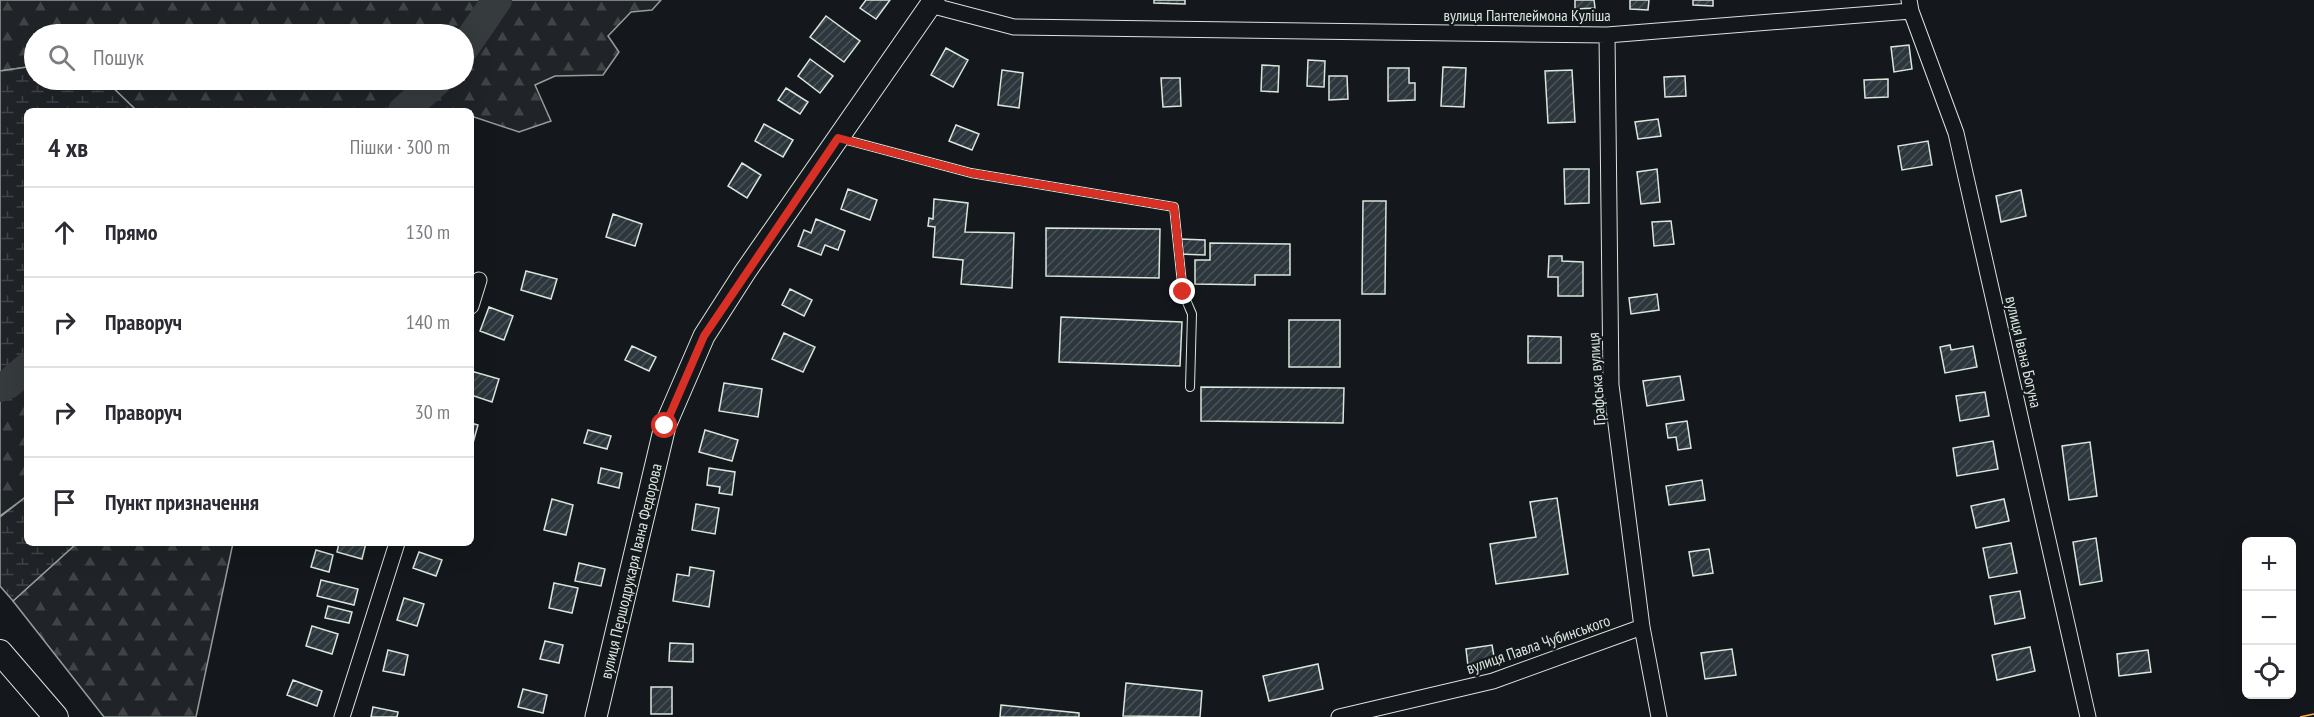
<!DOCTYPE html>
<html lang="uk">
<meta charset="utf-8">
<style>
:root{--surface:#fff;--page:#f7f7f7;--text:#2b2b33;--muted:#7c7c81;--line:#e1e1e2}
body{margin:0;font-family:"PT Sans Narrow",sans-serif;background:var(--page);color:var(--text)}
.controls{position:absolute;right:18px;bottom:18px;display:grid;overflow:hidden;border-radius:9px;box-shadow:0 6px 24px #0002}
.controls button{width:54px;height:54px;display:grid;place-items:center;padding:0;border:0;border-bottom:2px solid var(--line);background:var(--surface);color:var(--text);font:30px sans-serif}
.stop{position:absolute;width:18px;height:18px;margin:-14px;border:4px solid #d93025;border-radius:50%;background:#fff}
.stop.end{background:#d93025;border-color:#fff;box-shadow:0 2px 6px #0008}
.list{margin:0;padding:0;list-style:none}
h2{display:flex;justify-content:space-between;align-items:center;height:78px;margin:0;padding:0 24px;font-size:26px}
h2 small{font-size:20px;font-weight:400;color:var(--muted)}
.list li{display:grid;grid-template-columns:39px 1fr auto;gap:18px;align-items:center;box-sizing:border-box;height:90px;padding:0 24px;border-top:2px solid var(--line)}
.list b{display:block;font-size:22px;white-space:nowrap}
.list em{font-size:20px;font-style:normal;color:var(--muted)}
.icon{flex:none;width:33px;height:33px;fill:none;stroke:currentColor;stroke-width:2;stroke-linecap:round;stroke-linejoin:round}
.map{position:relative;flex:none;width:2314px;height:717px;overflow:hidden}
.search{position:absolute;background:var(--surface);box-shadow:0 6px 24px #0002;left:24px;top:24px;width:450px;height:66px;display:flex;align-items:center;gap:15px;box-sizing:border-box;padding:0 21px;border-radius:33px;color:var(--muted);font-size:22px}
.panel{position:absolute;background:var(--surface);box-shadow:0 6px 24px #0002;left:24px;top:108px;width:450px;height:438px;border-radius:9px}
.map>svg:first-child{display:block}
.forest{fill:url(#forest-firs);stroke:#939e99;stroke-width:1.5}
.wetland{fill:url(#wetland-marsh);stroke:#939e99;stroke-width:1.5}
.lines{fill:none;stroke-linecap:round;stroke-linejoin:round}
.river{stroke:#363b3e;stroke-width:30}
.building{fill:url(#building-hatch);stroke:#d8e6dc;stroke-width:1.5}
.lane-casing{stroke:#d8e6dc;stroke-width:10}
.street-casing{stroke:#d8e6dc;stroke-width:17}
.secondary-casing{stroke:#d8e6dc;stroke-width:23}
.primary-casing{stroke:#d8e6dc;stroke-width:26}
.lane{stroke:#14181c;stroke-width:8}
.street{stroke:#14181c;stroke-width:15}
.secondary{stroke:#14181c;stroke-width:21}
.primary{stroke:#14181c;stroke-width:24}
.power{stroke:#ffb74d;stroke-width:1.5;stroke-dasharray:21 4.5 3 4.5;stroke-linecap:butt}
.route{stroke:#d93025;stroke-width:8}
.labels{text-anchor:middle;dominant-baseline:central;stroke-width:4.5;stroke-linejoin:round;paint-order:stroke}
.street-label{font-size:16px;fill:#d8e6dc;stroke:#14181c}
</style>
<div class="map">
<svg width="2314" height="717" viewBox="0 0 2314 717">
<defs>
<pattern id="forest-firs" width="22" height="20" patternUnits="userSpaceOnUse" patternTransform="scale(1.5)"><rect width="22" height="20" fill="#202428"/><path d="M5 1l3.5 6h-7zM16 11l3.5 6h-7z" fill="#404447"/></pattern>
<pattern id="wetland-marsh" width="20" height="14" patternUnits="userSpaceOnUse" patternTransform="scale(1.5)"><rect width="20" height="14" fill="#202428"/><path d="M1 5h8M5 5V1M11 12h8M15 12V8" fill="none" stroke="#404447"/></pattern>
<pattern id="building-hatch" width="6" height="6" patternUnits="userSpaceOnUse" patternTransform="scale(1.5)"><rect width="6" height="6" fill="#2c363c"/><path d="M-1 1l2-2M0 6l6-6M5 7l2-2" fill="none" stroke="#4a5358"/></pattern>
</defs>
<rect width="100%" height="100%" fill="#14181c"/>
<path class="forest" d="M 0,0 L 661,0 L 652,10 L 631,12 L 608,36 L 619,52 L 603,75 L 555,76 L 535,85 L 551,121 L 519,132 L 471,116 L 471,111 L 137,111 L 105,80 L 464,80 L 464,34 L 34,34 L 34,66 L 0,71 Z
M 8,384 L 27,384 L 27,496 L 0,516 L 0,387 Z
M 77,543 L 233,543 L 196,717 L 104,717 L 13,601 Z"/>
<path class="wetland" d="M 34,66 L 34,80 L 105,80 L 137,111 L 27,111 L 27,384 L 8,384 L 0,387 L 0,71 Z
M 27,496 L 27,543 L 77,543 L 13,601 L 0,586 L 0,517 Z"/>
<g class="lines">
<path class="river" d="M 464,48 L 497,0
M 403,111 L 438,80
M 0,387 L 8,384 L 27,368"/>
</g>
<path class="building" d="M 866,0 L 890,0 L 876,19 L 860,8 Z
M 1154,0 L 1185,0 L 1185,4 L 1154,3 Z
M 1575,0 L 1594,0 L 1595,8 L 1575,9 Z
M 1630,0 L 1649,0 L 1648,10 L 1630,9 Z
M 1693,0 L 1713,0 L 1713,6 L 1693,5 Z
M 826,16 L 860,41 L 844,62 L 810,37 Z
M 1909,45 L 1912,69 L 1894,72 L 1891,47 Z
M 946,48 L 968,60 L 953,87 L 931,75 Z
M 810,59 L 833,76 L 820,93 L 798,76 Z
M 1308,60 L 1325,61 L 1324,87 L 1307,86 Z
M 1262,65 L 1279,66 L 1278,92 L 1261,91 Z
M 1443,67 L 1466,68 L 1464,107 L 1441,106 Z
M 1388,68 L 1409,68 L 1409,83 L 1415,83 L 1415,100 L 1388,101 Z
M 1002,70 L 1023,73 L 1019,108 L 998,105 Z
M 1572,70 L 1575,122 L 1548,123 L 1545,71 Z
M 1329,76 L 1347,76 L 1348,99 L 1329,100 Z
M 1685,76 L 1686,96 L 1665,97 L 1664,77 Z
M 1161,78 L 1180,78 L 1181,106 L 1163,107 Z
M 1888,79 L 1888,97 L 1865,98 L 1864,80 Z
M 786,88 L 808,102 L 800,114 L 778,100 Z
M 1658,119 L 1661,136 L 1638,139 L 1635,122 Z
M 764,124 L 793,140 L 783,157 L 755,141 Z
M 956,125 L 979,134 L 972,150 L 949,141 Z
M 1928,141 L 1932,165 L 1902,170 L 1898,146 Z
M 742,163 L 761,175 L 747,198 L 728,186 Z
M 1564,169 L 1589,169 L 1589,203 L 1565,204 Z
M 1657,169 L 1660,202 L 1641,204 L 1637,172 Z
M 848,189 L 877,200 L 870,220 L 841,209 Z
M 2021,190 L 2026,216 L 2001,222 L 1996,196 Z
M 934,199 L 968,203 L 965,232 L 1014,233 L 1012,288 L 961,284 L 963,260 L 933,257 L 935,227 L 928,226 L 929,218 L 933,219 Z
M 1363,201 L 1386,201 L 1385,294 L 1362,294 Z
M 613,214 L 642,224 L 635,246 L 606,237 Z
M 816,219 L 845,231 L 838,250 L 825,245 L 821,255 L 798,246 L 804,230 L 811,233 Z
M 1671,221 L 1674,244 L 1654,246 L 1652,222 Z
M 1046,228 L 1160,229 L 1159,278 L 1046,276 Z
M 1180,239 L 1205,240 L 1205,255 L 1179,254 Z
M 1210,243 L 1290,244 L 1290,275 L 1255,275 L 1255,285 L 1195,284 L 1195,260 L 1210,260 Z
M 1549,256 L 1562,256 L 1562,261 L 1583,262 L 1583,296 L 1558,296 L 1558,277 L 1548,277 Z
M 526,271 L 557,279 L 551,299 L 521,290 Z
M 790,289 L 812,300 L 804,316 L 782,305 Z
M 1657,294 L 1659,310 L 1631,314 L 1629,298 Z
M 489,307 L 513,316 L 504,340 L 480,331 Z
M 1061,317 L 1182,322 L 1180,366 L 1059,362 Z
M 1289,320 L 1340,320 L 1340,367 L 1289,367 Z
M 784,333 L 815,347 L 803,372 L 772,359 Z
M 1528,336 L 1561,337 L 1561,363 L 1528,363 Z
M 1950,345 L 1951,350 L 1973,346 L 1977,367 L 1945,373 L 1940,347 Z
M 632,346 L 656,357 L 649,371 L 625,360 Z
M 471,371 L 499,379 L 492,402 L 471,395 Z
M 1680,376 L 1684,400 L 1647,406 L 1643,381 Z
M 724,383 L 762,389 L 758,417 L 719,411 Z
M 1201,387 L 1344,388 L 1343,423 L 1201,421 Z
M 1985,392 L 1989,416 L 1960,421 L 1956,396 Z
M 1687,421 L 1691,448 L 1678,450 L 1676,437 L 1668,438 L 1666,424 Z
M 471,423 L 478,425 L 473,443 L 471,442 Z
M 588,430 L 611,436 L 607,449 L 584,443 Z
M 705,430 L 738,440 L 732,461 L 699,452 Z
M 1993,441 L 1998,469 L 1957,476 L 1953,448 Z
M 2090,442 L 2097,496 L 2069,500 L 2062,446 Z
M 601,468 L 622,473 L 619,488 L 598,483 Z
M 709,468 L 735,472 L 732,495 L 719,493 L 720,487 L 707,485 Z
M 1702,480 L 1705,500 L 1669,505 L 1666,486 Z
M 1557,498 L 1568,574 L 1496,584 L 1490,544 L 1536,537 L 1530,502 Z
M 552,499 L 573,505 L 566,535 L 544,530 Z
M 2004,499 L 2009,521 L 1976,528 L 1971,506 Z
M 696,504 L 719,508 L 715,534 L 692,530 Z
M 2096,538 L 2102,581 L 2080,585 L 2073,542 Z
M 339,543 L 366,543 L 362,559 L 337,552 Z
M 2011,543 L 2017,573 L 1989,578 L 1983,548 Z
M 1709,549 L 1713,573 L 1693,576 L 1689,552 Z
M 316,550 L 333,555 L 329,572 L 311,567 Z
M 419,552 L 442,560 L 436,576 L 413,568 Z
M 579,563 L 605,569 L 601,586 L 575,581 Z
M 690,567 L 714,571 L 709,607 L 673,601 L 677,574 L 689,576 Z
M 321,580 L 358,589 L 354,605 L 317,596 Z
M 554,583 L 578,588 L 572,613 L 549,608 Z
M 2020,591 L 2025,618 L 1995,624 L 1990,596 Z
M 404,598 L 424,604 L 417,626 L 397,620 Z
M 328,606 L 352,612 L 349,623 L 325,618 Z
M 312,626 L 338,634 L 332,654 L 306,646 Z
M 545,641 L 563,645 L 559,663 L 540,659 Z
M 670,643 L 693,644 L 693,662 L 669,661 Z
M 1492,645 L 1495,662 L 1468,666 L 1466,649 Z
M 2030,647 L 2035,671 L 1997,680 L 1992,655 Z
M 1732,649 L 1736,675 L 1705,679 L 1701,653 Z
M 388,650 L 408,655 L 404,675 L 383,671 Z
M 2148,650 L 2151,672 L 2119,676 L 2117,654 Z
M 1318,664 L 1323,689 L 1269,701 L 1263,676 Z
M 293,680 L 322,691 L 317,706 L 287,695 Z
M 1126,683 L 1202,691 L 1200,717 L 1123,716 Z
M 651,687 L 672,687 L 672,714 L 651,714 Z
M 523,689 L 547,695 L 543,713 L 518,707 Z
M 1001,705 L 1079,713 L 1079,717 L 1000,717 Z
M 373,707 L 398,712 L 397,717 L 371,717 Z"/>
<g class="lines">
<defs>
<path id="lane" d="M 839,138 L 971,173 L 1174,207 L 1183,293 L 1192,314 L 1190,387"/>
<path id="street" d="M 1909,0 L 1911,11 L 1956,133 L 2088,717
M 930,5 L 1014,27 L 1607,35 L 1911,11
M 1607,35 L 1611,385 L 1642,627 L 1659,717
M 471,306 L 479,280
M 342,717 L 397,543
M 1339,717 L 1493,681 L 1642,627"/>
<g id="secondary">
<path id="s1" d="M 596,717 L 665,426 L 704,336 L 745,272 L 934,0"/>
</g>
<path id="primary" d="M 0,652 L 56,717"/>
</defs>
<use href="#lane" class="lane-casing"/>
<use href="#street" class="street-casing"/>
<use href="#secondary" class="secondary-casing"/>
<use href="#primary" class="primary-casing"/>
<use href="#lane" class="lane"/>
<use href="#street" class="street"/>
<use href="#secondary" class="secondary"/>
<use href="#primary" class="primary"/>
<path class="power" d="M 2300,717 L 2314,714"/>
</g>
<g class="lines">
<path class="route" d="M 665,426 L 704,336 L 838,138 L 971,173 L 1174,207 L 1183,292"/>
</g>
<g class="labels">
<g class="street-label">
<text x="1527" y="15">вулиця Пантелеймона Куліша</text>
<text transform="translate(2024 352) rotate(77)">вулиця Івана Богуна</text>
<text transform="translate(1596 379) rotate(-94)">Графська вулиця</text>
<text stroke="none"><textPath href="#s1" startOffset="150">вулиця Першодрукаря Івана Федорова</textPath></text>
<text transform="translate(1538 644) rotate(-19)">вулиця Павла Чубинського</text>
</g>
</g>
</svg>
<div class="controls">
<button>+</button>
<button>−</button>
<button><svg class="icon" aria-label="locate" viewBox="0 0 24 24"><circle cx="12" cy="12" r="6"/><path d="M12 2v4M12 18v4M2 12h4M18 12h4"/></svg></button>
</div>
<div class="stop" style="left:665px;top:426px"></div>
<div class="stop end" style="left:1183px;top:292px"></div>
<div class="search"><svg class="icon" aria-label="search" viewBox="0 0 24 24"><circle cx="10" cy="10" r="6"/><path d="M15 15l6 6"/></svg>Пошук</div>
<section class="panel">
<h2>4 хв<small>Пішки · 300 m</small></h2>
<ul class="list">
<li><svg class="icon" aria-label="ahead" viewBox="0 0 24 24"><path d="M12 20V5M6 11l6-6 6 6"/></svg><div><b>Прямо</b></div><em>130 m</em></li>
<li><svg class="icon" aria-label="right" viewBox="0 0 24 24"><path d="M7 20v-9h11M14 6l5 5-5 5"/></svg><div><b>Праворуч</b></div><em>140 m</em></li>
<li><svg class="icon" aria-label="right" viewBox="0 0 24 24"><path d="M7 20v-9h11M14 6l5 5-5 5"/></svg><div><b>Праворуч</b></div><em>30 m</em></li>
<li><svg class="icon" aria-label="arrive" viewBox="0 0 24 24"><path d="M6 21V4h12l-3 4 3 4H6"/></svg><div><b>Пункт призначення</b></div></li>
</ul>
</section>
</div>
